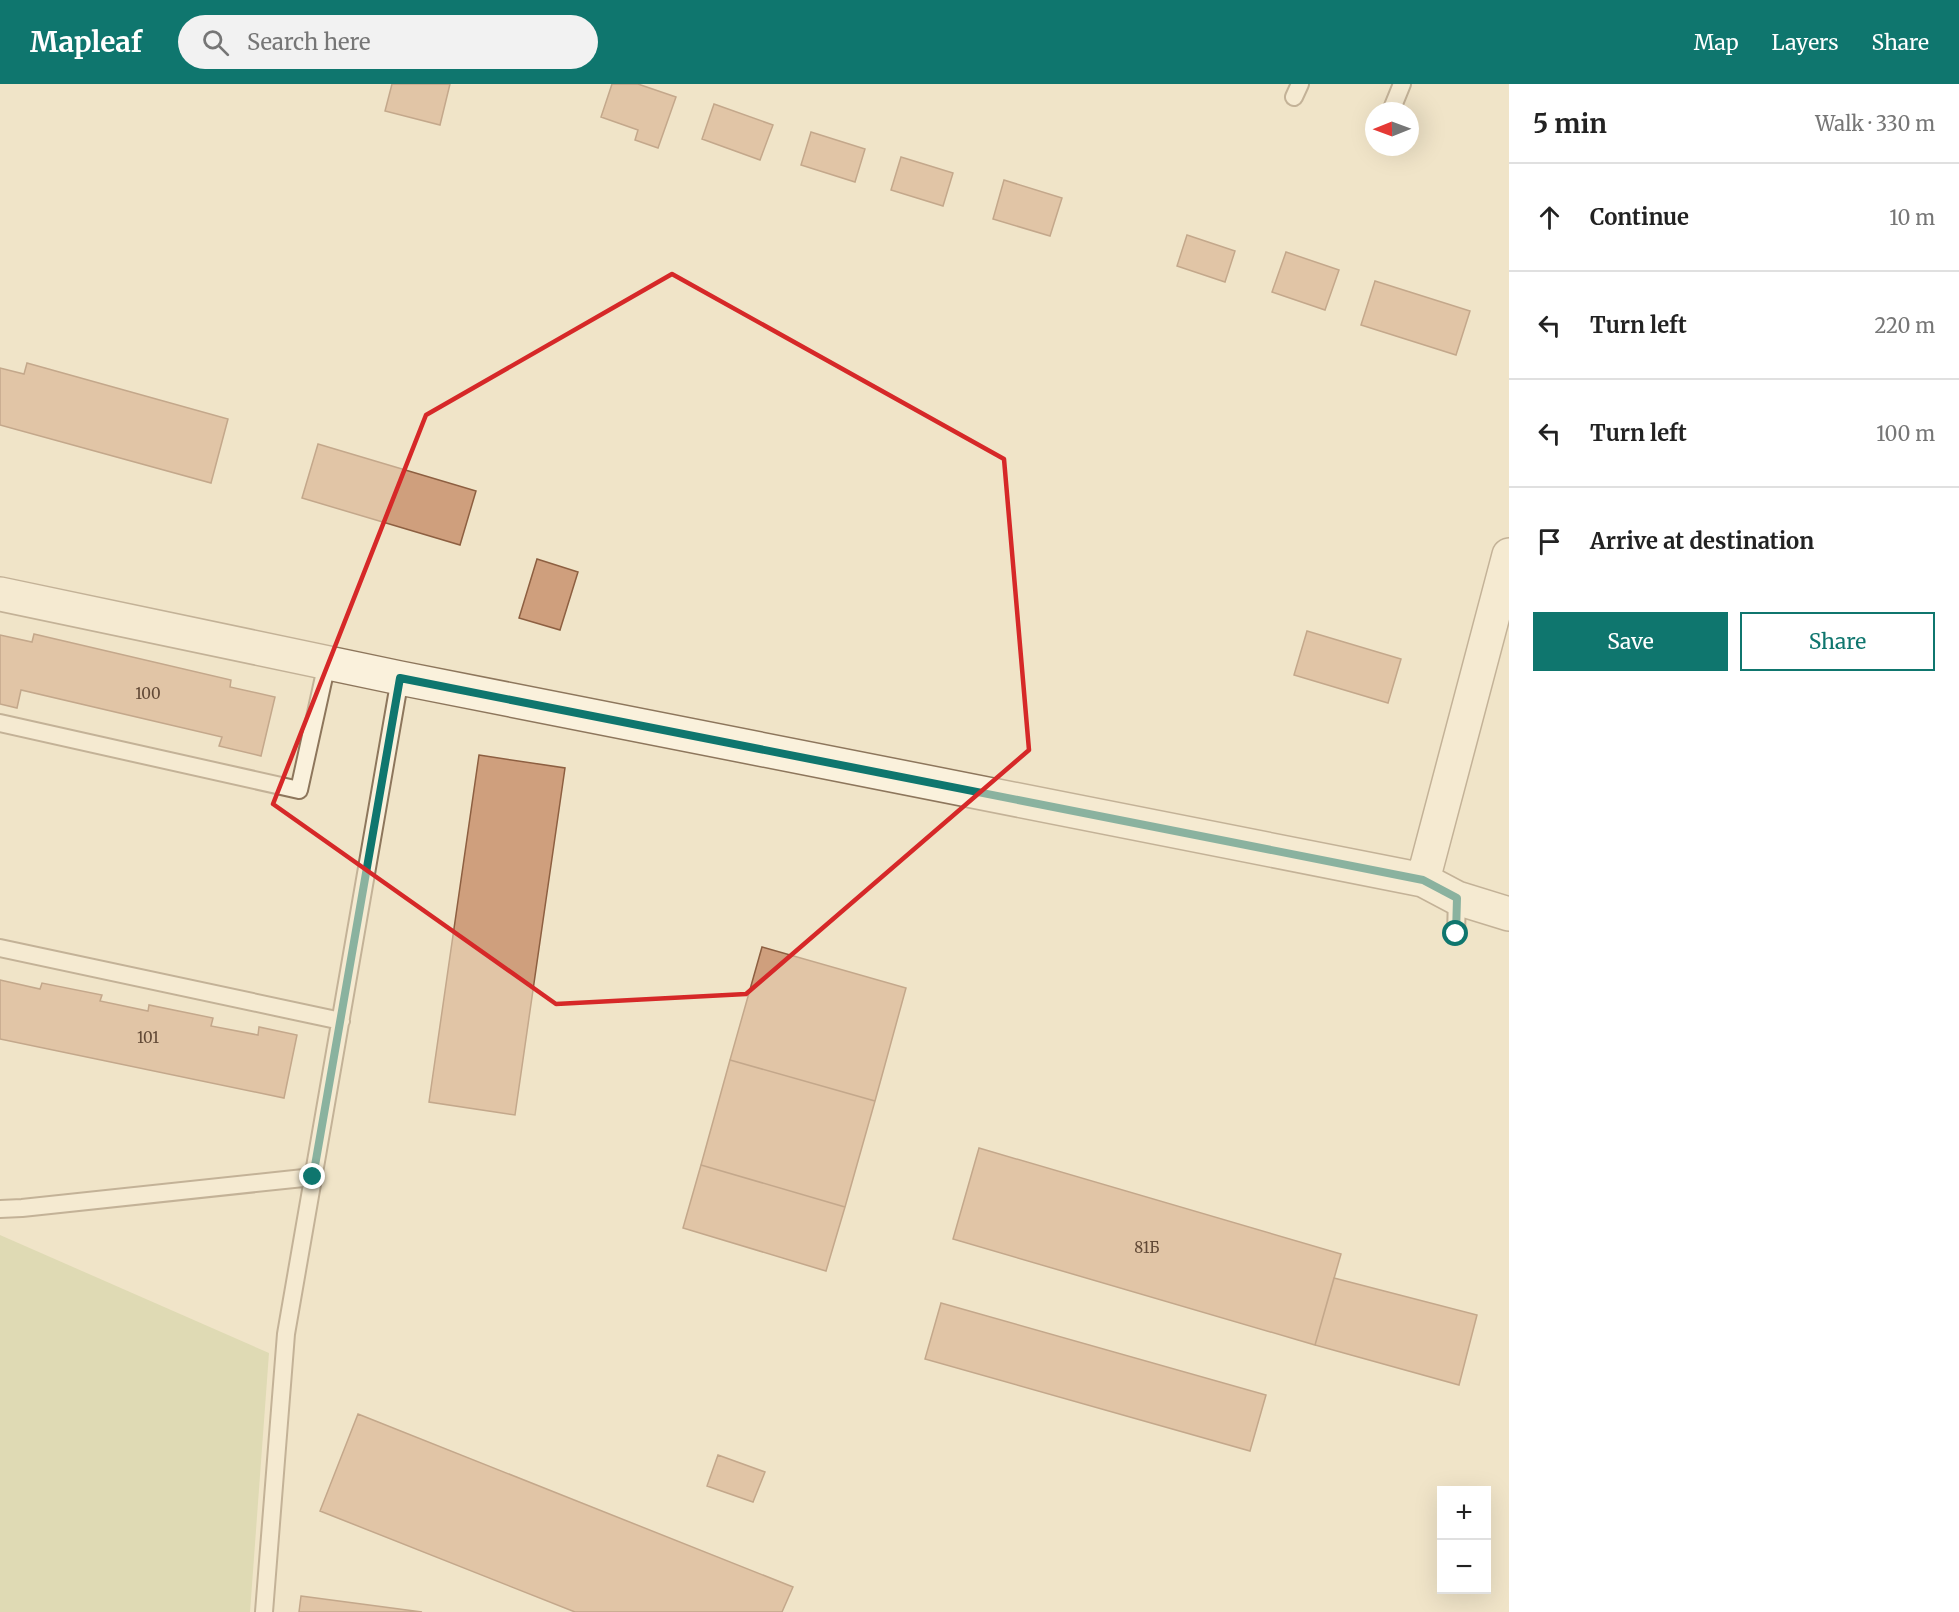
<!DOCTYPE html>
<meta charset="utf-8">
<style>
:root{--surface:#fff;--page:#f2f2f2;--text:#222;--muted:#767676;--line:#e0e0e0;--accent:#0f766e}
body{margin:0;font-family:Merriweather,serif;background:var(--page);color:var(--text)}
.controls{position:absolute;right:18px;bottom:18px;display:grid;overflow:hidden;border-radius:0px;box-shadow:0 6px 24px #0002}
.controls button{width:54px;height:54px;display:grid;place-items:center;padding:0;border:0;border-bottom:2px solid var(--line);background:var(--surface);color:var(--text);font:30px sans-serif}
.compass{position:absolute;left:1365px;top:18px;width:54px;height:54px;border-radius:50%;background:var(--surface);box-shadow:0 6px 24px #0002;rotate:269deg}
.stop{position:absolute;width:18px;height:18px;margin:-14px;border:4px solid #0f766e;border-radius:50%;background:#fff}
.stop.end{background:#0f766e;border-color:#fff;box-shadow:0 2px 6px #0008}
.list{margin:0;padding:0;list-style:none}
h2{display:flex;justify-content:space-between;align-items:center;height:78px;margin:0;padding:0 24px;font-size:26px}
h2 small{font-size:20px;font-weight:400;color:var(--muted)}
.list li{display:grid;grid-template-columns:39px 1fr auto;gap:18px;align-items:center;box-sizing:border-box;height:108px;padding:0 24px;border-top:2px solid var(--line)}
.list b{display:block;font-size:22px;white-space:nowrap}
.list em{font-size:20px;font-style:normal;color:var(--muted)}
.actions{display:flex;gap:12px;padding:18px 24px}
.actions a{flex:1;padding:14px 0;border:2px solid var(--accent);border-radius:0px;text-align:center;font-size:21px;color:var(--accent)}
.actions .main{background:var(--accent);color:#fff}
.icon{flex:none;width:33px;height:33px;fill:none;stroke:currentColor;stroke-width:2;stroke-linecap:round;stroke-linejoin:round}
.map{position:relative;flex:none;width:1509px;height:1528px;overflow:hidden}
header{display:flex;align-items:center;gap:36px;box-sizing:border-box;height:84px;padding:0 30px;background:var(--accent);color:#fff}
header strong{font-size:28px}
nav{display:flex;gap:33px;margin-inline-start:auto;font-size:21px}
.search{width:420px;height:54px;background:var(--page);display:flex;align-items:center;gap:15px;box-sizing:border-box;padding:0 21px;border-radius:33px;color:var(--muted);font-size:22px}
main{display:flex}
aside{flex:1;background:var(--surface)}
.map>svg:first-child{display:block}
.green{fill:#c9cf9b}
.building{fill:#cf9f7d;stroke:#8d5f41;stroke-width:1.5}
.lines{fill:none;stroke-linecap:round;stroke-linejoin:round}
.service-casing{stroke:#8d765c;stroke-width:20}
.minor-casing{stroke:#8d765c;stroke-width:36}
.service{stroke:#faf1dc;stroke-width:16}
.minor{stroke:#faf1dc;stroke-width:33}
.route{stroke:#0f766e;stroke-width:8}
.marked{fill:none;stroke:#d62828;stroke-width:4.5;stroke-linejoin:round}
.labels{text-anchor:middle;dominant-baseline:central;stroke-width:4.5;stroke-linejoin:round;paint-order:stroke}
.number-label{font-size:15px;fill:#624a37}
</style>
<header>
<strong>Mapleaf</strong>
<div class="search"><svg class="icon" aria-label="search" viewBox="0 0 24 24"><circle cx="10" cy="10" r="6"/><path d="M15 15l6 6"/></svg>Search here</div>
<nav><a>Map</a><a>Layers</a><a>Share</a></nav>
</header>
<main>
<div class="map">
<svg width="1509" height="1528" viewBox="0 0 1509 1528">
<rect width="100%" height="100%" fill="#f0e4c8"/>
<path class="green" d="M 0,1151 L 269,1269 L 250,1528 L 0,1528 Z"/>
<path class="building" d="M 392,0 L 450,0 L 440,41 L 385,27 Z
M 612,0 L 638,0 L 676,13 L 658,64 L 635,56 L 638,46 L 601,33 Z
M 714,20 L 773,41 L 760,76 L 702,55 Z
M 811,48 L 865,65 L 855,98 L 801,81 Z
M 901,73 L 953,89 L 943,122 L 891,106 Z
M 1004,96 L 1062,114 L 1050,152 L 993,135 Z
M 1187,151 L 1235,167 L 1225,198 L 1177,182 Z
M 1286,168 L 1339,186 L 1325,226 L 1272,208 Z
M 1375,197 L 1470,227 L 1456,271 L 1361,241 Z
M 27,279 L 228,335 L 211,399 L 0,341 L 0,284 L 24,290 Z
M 318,360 L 476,407 L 460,461 L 302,414 Z
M 537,475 L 578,488 L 560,546 L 519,534 Z
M 1307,547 L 1401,575 L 1388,619 L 1294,591 Z
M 34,550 L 231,596 L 230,603 L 275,613 L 261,672 L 219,662 L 222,653 L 21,606 L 17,624 L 0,620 L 0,551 L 32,558 Z
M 479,671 L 565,684 L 515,1031 L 429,1018 Z
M 762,863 L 906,904 L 875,1017 L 730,976 Z
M 0,896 L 40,905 L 42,899 L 102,911 L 100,917 L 148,927 L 149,921 L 213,934 L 211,942 L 258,951 L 259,943 L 297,951 L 284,1014 L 0,955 Z
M 730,976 L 875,1017 L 845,1123 L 701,1081 Z
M 979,1064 L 1341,1170 L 1315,1261 L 953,1155 Z
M 701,1081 L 845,1123 L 826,1187 L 683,1144 Z
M 1334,1194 L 1477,1231 L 1459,1301 L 1315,1261 Z
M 941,1219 L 1266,1311 L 1250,1367 L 925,1275 Z
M 358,1330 L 793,1503 L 782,1528 L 575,1528 L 320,1427 Z
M 718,1371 L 765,1388 L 753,1418 L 707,1402 Z
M 301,1512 L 422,1528 L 299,1528 Z"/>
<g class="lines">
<defs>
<path id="service" d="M 1294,13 L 1300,0
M 1391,27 L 1402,0
M 0,639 L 299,706 L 327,579
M 1456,850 L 1457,814
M 0,864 L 341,937
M 0,1125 L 22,1124 L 313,1093
M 264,1528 L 286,1250 L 400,594"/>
<path id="minor" d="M 0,510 L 400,594 L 1423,796 L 1509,471
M 1423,796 L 1457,814 L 1509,830"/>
</defs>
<use href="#service" class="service-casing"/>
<use href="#minor" class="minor-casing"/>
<use href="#service" class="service"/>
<use href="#minor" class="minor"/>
</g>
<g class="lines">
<path class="route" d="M 313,1093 L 400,594 L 1423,796 L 1457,814 L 1456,850"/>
</g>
<path d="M0 0H1509V1528H0ZM 672,190 L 1004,375 L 1029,666 L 746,910 L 556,920 L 273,720 L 426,331 Z" fill="#f0e4c8" fill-opacity=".55" fill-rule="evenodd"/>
<path class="marked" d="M 672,190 L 1004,375 L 1029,666 L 746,910 L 556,920 L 273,720 L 426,331 Z"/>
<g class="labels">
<g class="number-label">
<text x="148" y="609">100</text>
<text x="148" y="953">101</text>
<text x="1147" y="1163">81Б</text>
</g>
</g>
</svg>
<div class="controls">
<button>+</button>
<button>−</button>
</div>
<svg class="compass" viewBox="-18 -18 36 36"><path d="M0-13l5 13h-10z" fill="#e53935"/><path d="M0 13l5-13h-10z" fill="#767676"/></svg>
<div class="stop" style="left:1456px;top:850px"></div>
<div class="stop end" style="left:313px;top:1093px"></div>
</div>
<aside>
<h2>5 min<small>Walk · 330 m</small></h2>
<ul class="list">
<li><svg class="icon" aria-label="ahead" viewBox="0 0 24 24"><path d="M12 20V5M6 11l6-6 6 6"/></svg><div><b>Continue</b></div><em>10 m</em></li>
<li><svg class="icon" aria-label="left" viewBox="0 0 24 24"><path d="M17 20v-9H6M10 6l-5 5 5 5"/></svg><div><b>Turn left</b></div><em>220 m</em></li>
<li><svg class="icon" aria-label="left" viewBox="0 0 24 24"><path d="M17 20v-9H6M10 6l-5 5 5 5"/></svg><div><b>Turn left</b></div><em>100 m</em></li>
<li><svg class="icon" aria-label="arrive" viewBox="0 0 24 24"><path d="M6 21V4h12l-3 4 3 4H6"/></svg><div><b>Arrive at destination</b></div></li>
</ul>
<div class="actions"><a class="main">Save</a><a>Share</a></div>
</aside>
</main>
